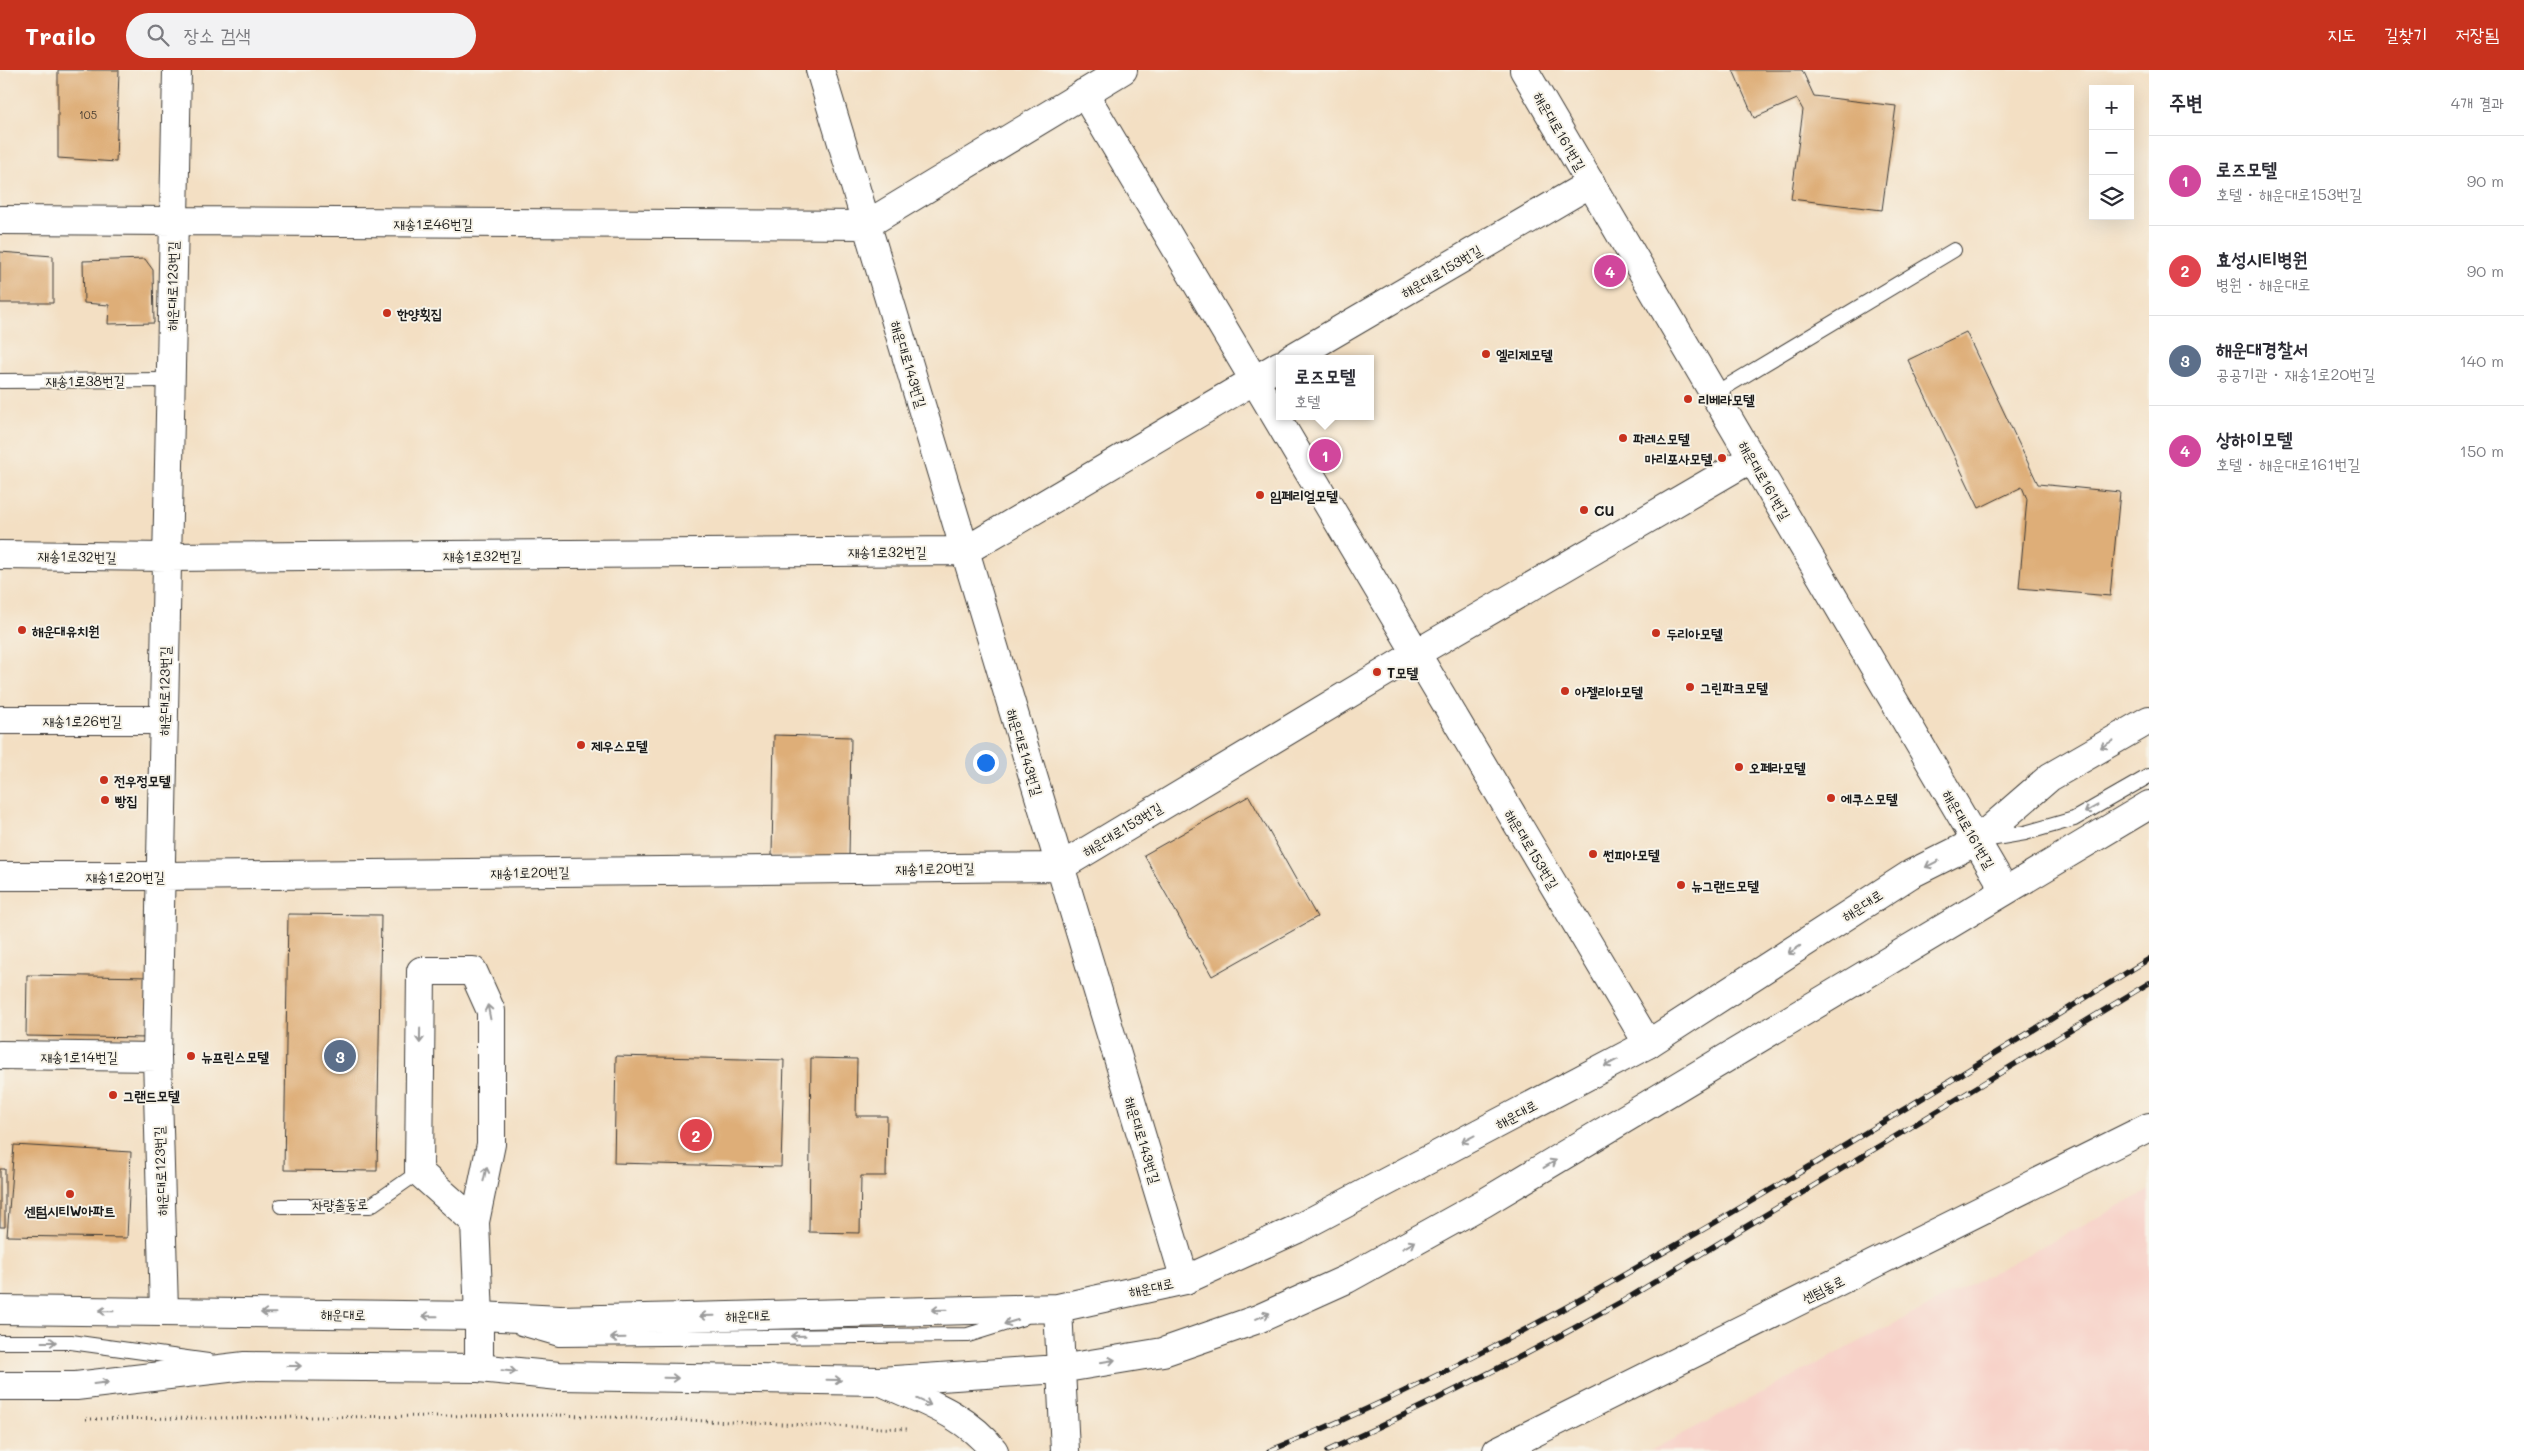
<!DOCTYPE html>
<html lang="ko">
<meta charset="utf-8">
<style>
:root{--surface:#fff;--page:#f2f2f3;--text:#2b2b33;--muted:#7c7c81;--line:#e1e1e2;--accent:#c8321e}
body{margin:0;font-family:Mali,"Poor Story",sans-serif;background:var(--page);color:var(--text)}
.controls{position:absolute;right:15px;top:15px;display:grid;overflow:hidden;border-radius:0px;box-shadow:0 5px 20px #0002}
.controls button{width:45px;height:45px;display:grid;place-items:center;padding:0;border:0;border-bottom:1px solid var(--line);background:var(--surface);color:var(--text);font:25px sans-serif}
.you{position:absolute;left:985px;top:692px;width:18px;height:18px;margin:-12px;border:4px solid #fff;border-radius:50%;background:#1a73e8;box-shadow:0 0 0 8px #1a73e833}
.badge{display:grid;place-items:center;width:32px;height:32px;border-radius:50%;background:var(--accent);color:#fff;font-size:16px;font-weight:700}
.pin{position:absolute;translate:-50% -50%;border:2px solid #fff;box-shadow:0 1px 5px #0006}
.popup{position:absolute;left:1276px;top:285px;width:98px;height:65px;box-sizing:border-box;display:grid;place-content:center;border-radius:0px;background:var(--surface);filter:drop-shadow(0 1px 4px #0005);font-size:16px;white-space:nowrap;color:var(--muted)}
.popup b{font-size:19px;color:var(--text)}
.popup::after{content:'';position:absolute;left:50%;top:100%;margin-left:-10px;border:10px solid transparent;border-top-color:var(--surface)}
.list{margin:0;padding:0;list-style:none}
h2{display:flex;justify-content:space-between;align-items:center;height:65px;margin:0;padding:0 20px;font-size:21px}
h2 small{font-size:16px;font-weight:400;color:var(--muted)}
.list li{display:grid;grid-template-columns:32px 1fr auto;gap:15px;align-items:center;box-sizing:border-box;height:90px;padding:0 20px;border-top:1px solid var(--line)}
.list b{display:block;font-size:19px;white-space:nowrap}
.list p{margin:0;font-size:16px;white-space:nowrap;color:var(--muted)}
.list em{font-size:16px;font-style:normal;color:var(--muted)}
.icon{flex:none;width:28px;height:28px;fill:none;stroke:currentColor;stroke-width:2;stroke-linecap:round;stroke-linejoin:round}
.map{position:relative;flex:none;width:2149px;height:1381px;overflow:hidden}
header{display:flex;align-items:center;gap:30px;box-sizing:border-box;height:70px;padding:0 25px;background:var(--accent);color:#fff}
header strong{font-size:24px}
nav{display:flex;gap:28px;margin-inline-start:auto;font-size:18px}
.search{width:350px;height:45px;background:var(--page);display:flex;align-items:center;gap:12px;box-sizing:border-box;padding:0 18px;border-radius:28px;color:var(--muted);font-size:19px}
main{display:flex}
aside{flex:1;background:var(--surface)}
.map>svg:first-child{display:block}
.built{fill:#f7d1c8}
.building{fill:#deae78}
.lines{fill:none;stroke-linecap:round;stroke-linejoin:round}
.lane-casing{stroke:#3c3935;stroke-width:16}
.street-casing{stroke:#3c3935;stroke-width:30}
.secondary-casing{stroke:#3c3935;stroke-width:30}
.path{stroke:#3c3935;stroke-width:3;stroke-dasharray:1 4;stroke-linecap:butt}
.lane{stroke:#fff;stroke-width:14}
.street{stroke:#fff;stroke-width:28}
.secondary{stroke:#fff;stroke-width:28}
.rail-casing{stroke:#1c1c1c;stroke-width:5.5}
.rail{stroke:#f7f3e8;stroke-width:4;stroke-dasharray:11;stroke-linecap:butt}
.oneway{stroke:#999}
.poi-dot{fill:#c8321e;stroke:#f7f3e8;stroke-width:2}
.labels{text-anchor:middle;dominant-baseline:central;stroke-width:4;stroke-linejoin:round;paint-order:stroke}
.number-label{font-size:11px;fill:#4c4033}
.street-label{font-size:14px;fill:#1c1c1c;stroke:#f7f3e8}
.poi-label{font-size:14px;font-weight:bold;fill:#1c1c1c;stroke:#f7f3e8;text-anchor:start}
</style>
<header>
<strong>Trailo</strong>
<div class="search"><svg class="icon" aria-label="search" viewBox="0 0 24 24"><circle cx="10" cy="10" r="6"/><path d="M15 15l6 6"/></svg>장소 검색</div>
<nav><a>지도</a><a>길찾기</a><a>저장됨</a></nav>
</header>
<main>
<div class="map">
<svg width="2149" height="1381" viewBox="0 0 2149 1381">
<rect width="100%" height="100%" fill="#f7f3e8"/>
<filter id="ink" filterUnits="userSpaceOnUse"><feTurbulence type="fractalNoise" baseFrequency=".02" numOctaves="2"/><feDisplacementMap in="SourceGraphic" scale="10" xChannelSelector="R" yChannelSelector="G"/><feConvolveMatrix kernelMatrix="1 2 1 2 8 2 1 2 1" color-interpolation-filters="sRGB"/></filter>
<filter id="wash" filterUnits="userSpaceOnUse"><feTurbulence type="fractalNoise" baseFrequency=".0096" numOctaves="4" result="noise"/><feDisplacementMap in="SourceGraphic" scale="20" xChannelSelector="R" yChannelSelector="G"/><feGaussianBlur stdDeviation="1.12" result="paint"/><feColorMatrix in="noise" values="0 0 0 0 0 0 0 0 0 0 0 0 0 0 0 0 0 1.4 0 .05"/><feComposite in="paint" operator="in"/></filter>
<g filter="url(#wash)">
<rect width="100%" height="100%" fill="#f3dfc3"/>
<path class="built" d="M 2149,1121 L 2149,1381 L 1650,1381 Z"/>
<g id="blocks">
<path class="building" d="M 58,0 L 119,0 L 116,92 L 58,88 Z
M 1733,0 L 1802,0 L 1814,26 L 1896,36 L 1882,140 L 1791,129 L 1803,40 L 1797,29 L 1754,48 Z
M 0,182 L 53,186 L 53,233 L 0,233 Z
M 145,189 L 153,200 L 154,253 L 108,254 L 109,235 L 84,233 L 83,191 Z
M 1966,262 L 2038,414 L 2120,422 L 2110,526 L 2019,518 L 2027,429 L 2022,417 L 1979,438 L 1908,290 Z
M 774,665 L 851,667 L 849,787 L 772,786 Z
M 1249,726 L 1317,847 L 1212,906 L 1144,785 Z
M 288,844 L 381,845 L 377,1101 L 284,1100 Z
M 27,905 L 150,907 L 148,968 L 26,966 Z
M 616,986 L 784,990 L 781,1097 L 614,1093 Z
M 811,988 L 857,989 L 856,1046 L 887,1046 L 886,1106 L 861,1106 L 860,1163 L 809,1162 Z
M 14,1075 L 131,1082 L 127,1168 L 7,1166 Z
M 0,1099 L 5,1099 L 5,1157 L 0,1157 Z"/>
</g>
</g>
<g filter="url(#ink)">
<use href="#blocks" fill-opacity="0" stroke="#3c3935" stroke-width="1"/>
<g class="lines">
<defs>
<path id="lane" d="M 0,311 L 170,310
M 1714,324 L 1954,180
M 1984,770 L 2025,763 L 2074,749 L 2149,706
M 281,1136 L 370,1136 L 419,1102
M 521,1258 L 559,1269 L 968,1265 L 1023,1248
M 0,1272 L 71,1272 L 208,1291"/>
<path id="street" d="M 820,0 L 1185,1210
M 1084,23 L 1648,974
M 0,150 L 866,155 L 1123,0
M 1290,289 L 1591,113
M 0,485 L 167,487 L 965,481 L 1280,295
M 0,650 L 164,650
M 0,806 L 161,806 L 1060,797 L 1417,583 L 1752,388
M 0,985 L 157,987
M 475,1152 L 419,1102 L 421,901 L 473,901 L 491,941 L 491,1074 L 475,1152 L 479,1246 L 479,1298
M 164,1241 L 157,987 L 177,0"/>
<path id="secondary" d="M 1524,0 L 2005,820
M 1058,1238 L 1065,1381
M 0,1240 L 479,1246 L 560,1250 L 1058,1238 L 1185,1210 L 1297,1159 L 1648,974 L 1911,804 L 1975,772 L 2050,707 L 2149,650
M 882,1312 C 923,1331 966,1344 994,1381
M 0,1316 L 76,1316 L 245,1296 L 479,1298 L 559,1306 L 880,1311 L 1060,1299 L 1163,1282 L 1258,1249 L 1347,1209 L 1484,1133 L 2149,735
M 1497,1381 L 2149,1057"/>
</defs>
<use href="#lane" class="lane-casing"/>
<use href="#street" class="street-casing"/>
<use href="#secondary" class="secondary-casing"/>
<path class="path" d="M 86,1349 L 558,1345 L 907,1359"/>
<use href="#lane" class="lane"/>
<use href="#street" class="street"/>
<use href="#secondary" class="secondary"/>
<defs>
<path id="rail" d="M 1269,1381 C 1409,1325 1541,1253 1671,1178 C 1833,1085 1990,986 2149,889
M 1327,1381 C 1428,1335 1526,1286 1623,1231 L 2149,913"/>
</defs>
<use href="#rail" class="rail-casing"/>
<use href="#rail" class="rail"/>
</g>
<defs><path id="oneway-shaft" d="M-6 0H5M1.5-3L5.5 0L1.5 3" fill="none" stroke-width="1.6" stroke-linecap="round" stroke-linejoin="round" transform="scale(1.25)"/></defs>
<g class="oneway">
<use href="#oneway-shaft" transform="translate(2107 674) rotate(150)"/>
<use href="#oneway-shaft" transform="translate(2091 739) rotate(150)"/>
<use href="#oneway-shaft" transform="translate(1932 794) rotate(153)"/>
<use href="#oneway-shaft" transform="translate(1794 880) rotate(147)"/>
<use href="#oneway-shaft" transform="translate(489 942) rotate(-101)"/>
<use href="#oneway-shaft" transform="translate(420 966) rotate(91)"/>
<use href="#oneway-shaft" transform="translate(1611 993) rotate(152)"/>
<use href="#oneway-shaft" transform="translate(1468 1069) rotate(152)"/>
<use href="#oneway-shaft" transform="translate(1550 1094) rotate(-31)"/>
<use href="#oneway-shaft" transform="translate(485 1104) rotate(-78)"/>
<use href="#oneway-shaft" transform="translate(1409 1175) rotate(-29)"/>
<use href="#oneway-shaft" transform="translate(939 1240) rotate(179)"/>
<use href="#oneway-shaft" transform="translate(106 1241) rotate(-179)"/>
<use href="#oneway-shaft" transform="translate(268 1243) rotate(-179)"/>
<use href="#oneway-shaft" transform="translate(430 1246) rotate(-179)"/>
<use href="#oneway-shaft" transform="translate(707 1246) rotate(179)"/>
<use href="#oneway-shaft" transform="translate(1263 1246) rotate(-23)"/>
<use href="#oneway-shaft" transform="translate(1011 1252) rotate(163)"/>
<use href="#oneway-shaft" transform="translate(798 1266) rotate(179)"/>
<use href="#oneway-shaft" transform="translate(618 1268) rotate(179)"/>
<use href="#oneway-shaft" transform="translate(49 1272)"/>
<use href="#oneway-shaft" transform="translate(1108 1291) rotate(-10)"/>
<use href="#oneway-shaft" transform="translate(294 1296)"/>
<use href="#oneway-shaft" transform="translate(509 1301) rotate(6)"/>
<use href="#oneway-shaft" transform="translate(671 1308) rotate(1)"/>
<use href="#oneway-shaft" transform="translate(834 1310) rotate(1)"/>
<use href="#oneway-shaft" transform="translate(101 1313) rotate(-7)"/>
<use href="#oneway-shaft" transform="translate(924 1332) rotate(25)"/>
</g>
</g>
<g class="poi-dot">
<circle cx="387" cy="243" r="5"/>
<circle cx="1486" cy="284" r="5"/>
<circle cx="1688" cy="329" r="5"/>
<circle cx="1623" cy="368" r="5"/>
<circle cx="1722" cy="388" r="5"/>
<circle cx="1260" cy="425" r="5"/>
<circle cx="1584" cy="440" r="5"/>
<circle cx="22" cy="560" r="5"/>
<circle cx="1656" cy="563" r="5"/>
<circle cx="1377" cy="602" r="5"/>
<circle cx="1690" cy="617" r="5"/>
<circle cx="1565" cy="621" r="5"/>
<circle cx="581" cy="675" r="5"/>
<circle cx="1739" cy="697" r="5"/>
<circle cx="104" cy="710" r="5"/>
<circle cx="1831" cy="728" r="5"/>
<circle cx="105" cy="730" r="5"/>
<circle cx="1593" cy="784" r="5"/>
<circle cx="1681" cy="815" r="5"/>
<circle cx="191" cy="986" r="5"/>
<circle cx="113" cy="1025" r="5"/>
<circle cx="70" cy="1124" r="5"/>
</g>
<g class="labels">
<g class="number-label">
<text x="88" y="44">105</text>
</g>
<g class="street-label">
<text transform="translate(1560 61) rotate(60)">해운대로161번길</text>
<text x="433" y="153">재송1로46번길</text>
<text transform="translate(1441 201) rotate(-30)">해운대로153번길</text>
<text transform="translate(172 216) rotate(-89)">해운대로123번길</text>
<text transform="translate(909 294) rotate(73)">해운대로143번길</text>
<text x="85" y="310">재송1로38번길</text>
<text transform="translate(1765 410) rotate(60)">해운대로161번길</text>
<text x="887" y="481">재송1로32번길</text>
<text x="482" y="485">재송1로32번길</text>
<text transform="translate(77 486) rotate(1)">재송1로32번길</text>
<text transform="translate(164 621) rotate(-89)">해운대로123번길</text>
<text x="82" y="650">재송1로26번길</text>
<text transform="translate(1025 682) rotate(73)">해운대로143번길</text>
<text transform="translate(1122 759) rotate(-31)">해운대로153번길</text>
<text transform="translate(1969 759) rotate(60)">해운대로161번길</text>
<text transform="translate(1532 779) rotate(59)">해운대로153번길</text>
<text transform="translate(935 798) rotate(-1)">재송1로20번길</text>
<text transform="translate(530 802) rotate(-1)">재송1로20번길</text>
<text x="125" y="806">재송1로20번길</text>
<text transform="translate(1862 835) rotate(-33)">해운대로</text>
<text x="79" y="986">재송1로14번길</text>
<text transform="translate(1516 1044) rotate(-28)">해운대로</text>
<text transform="translate(1143 1070) rotate(73)">해운대로143번길</text>
<text transform="translate(160 1101) rotate(-92)">해운대로123번길</text>
<text transform="translate(340 1134) rotate(-2)">차량출동로</text>
<text transform="translate(1151 1217) rotate(-12)">해운대로</text>
<text transform="translate(1823 1219) rotate(-26)">센텀동로</text>
<text transform="translate(343 1244) rotate(1)">해운대로</text>
<text transform="translate(748 1245) rotate(-1)">해운대로</text>
</g>
<g class="poi-label">
<text x="397" y="243">한양횟집</text>
<text x="1496" y="284">엘리제모텔</text>
<text x="1698" y="329">리베라모텔</text>
<text x="1633" y="368">파레스모텔</text>
<text x="1712" y="388" text-anchor="end">마리포사모텔</text>
<text x="1270" y="425">임페리얼모텔</text>
<text x="1594" y="440">CU</text>
<text x="32" y="560">해운대유치원</text>
<text x="1666" y="563">두리아모텔</text>
<text x="1387" y="602">T모텔</text>
<text x="1700" y="617">그린파크모텔</text>
<text x="1575" y="621">아젤리아모텔</text>
<text x="591" y="675">제우스모텔</text>
<text x="1749" y="697">오페라모텔</text>
<text x="114" y="710">전우정모텔</text>
<text x="1841" y="728">에쿠스모텔</text>
<text x="115" y="730">빵집</text>
<text x="1603" y="784">썬피아모텔</text>
<text x="1691" y="815">뉴그랜드모텔</text>
<text x="201" y="986">뉴프린스모텔</text>
<text x="123" y="1025">그랜드모텔</text>
<text x="70" y="1140" text-anchor="middle">센텀시티W아파트</text>
</g>
</g>
</svg>
<div class="controls">
<button>+</button>
<button>−</button>
<button><svg class="icon" aria-label="layers" viewBox="0 0 24 24"><path d="M12 4l9 5-9 5-9-5zM3 14l9 5 9-5"/></svg></button>
</div>
<div class="you"></div>
<div class="pin badge" style="left:1325px;top:385px;background:#d1479c">1</div>
<div class="popup"><b>로즈모텔</b>호텔</div>
<div class="pin badge" style="left:696px;top:1065px;background:#e0444e">2</div>
<div class="pin badge" style="left:340px;top:986px;background:#5c6f8a">3</div>
<div class="pin badge" style="left:1610px;top:201px;background:#d1479c">4</div>
</div>
<aside>
<h2>주변<small>4개 결과</small></h2>
<ul class="list">
<li><span class="badge" style="background:#d1479c">1</span><div><b>로즈모텔</b><p>호텔 · 해운대로153번길</p></div><em>90 m</em></li>
<li><span class="badge" style="background:#e0444e">2</span><div><b>효성시티병원</b><p>병원 · 해운대로</p></div><em>90 m</em></li>
<li><span class="badge" style="background:#5c6f8a">3</span><div><b>해운대경찰서</b><p>공공기관 · 재송1로20번길</p></div><em>140 m</em></li>
<li><span class="badge" style="background:#d1479c">4</span><div><b>상하이모텔</b><p>호텔 · 해운대로161번길</p></div><em>150 m</em></li>
</ul>
</aside>
</main>
